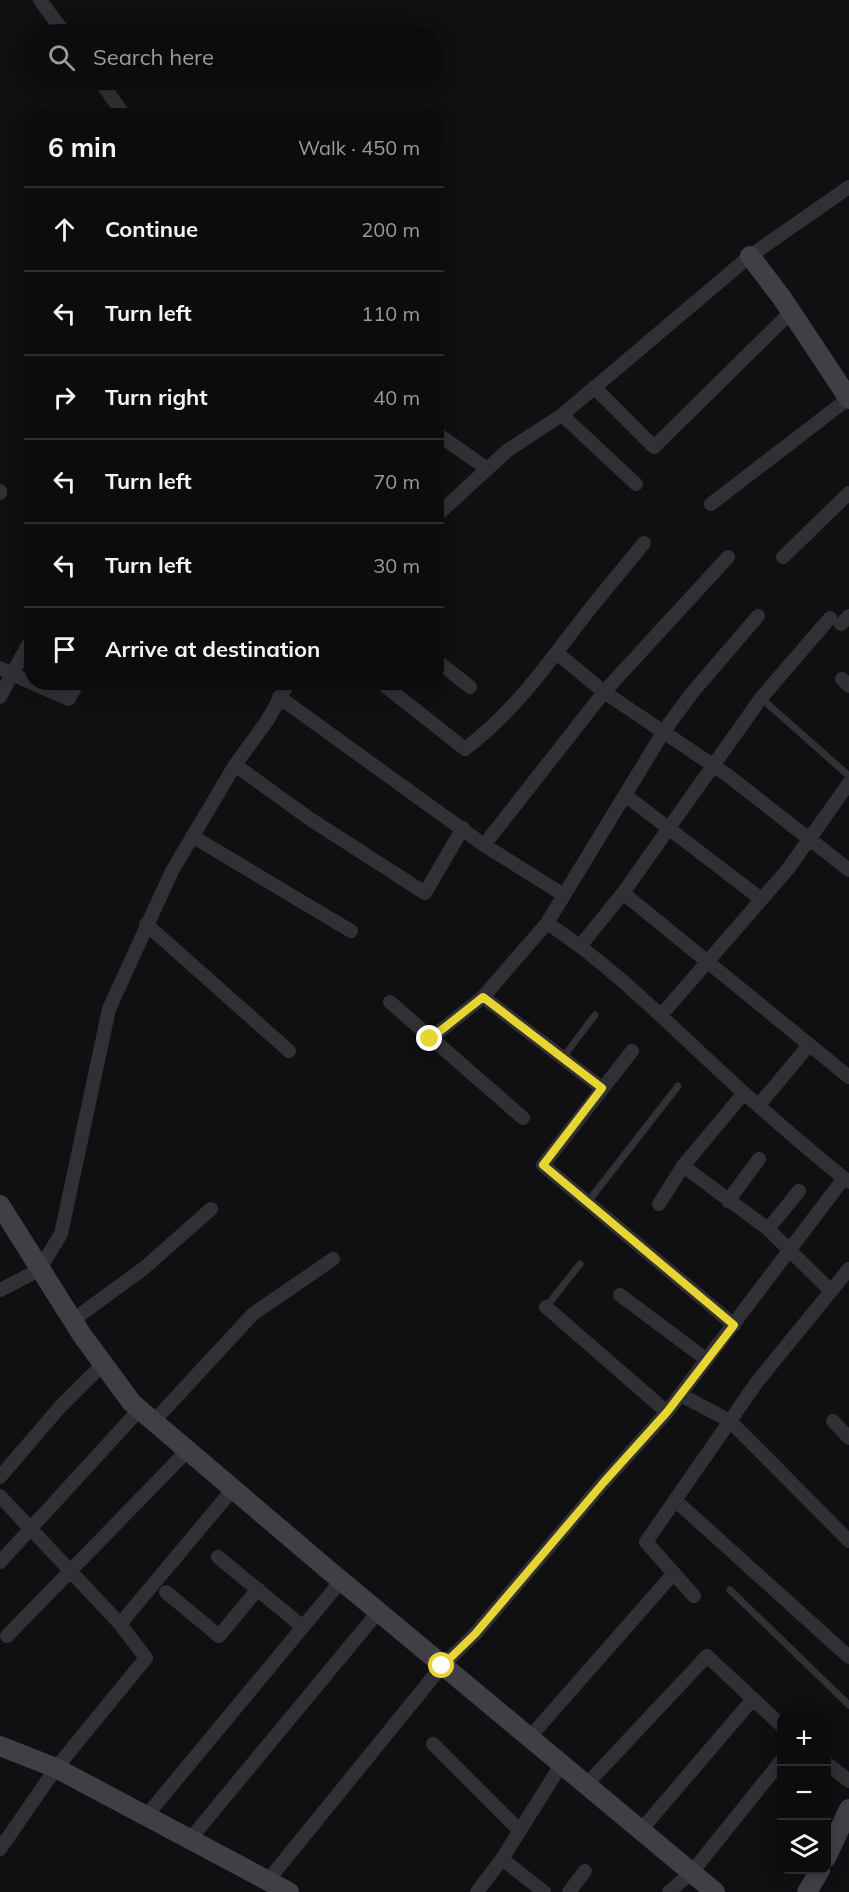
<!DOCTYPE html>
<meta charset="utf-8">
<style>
:root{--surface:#0c0b0d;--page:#1a191b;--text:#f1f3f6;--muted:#9a9b9d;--line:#2c2b2e}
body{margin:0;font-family:Mulish,sans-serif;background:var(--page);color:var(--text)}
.controls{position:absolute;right:18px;bottom:18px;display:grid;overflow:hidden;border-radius:12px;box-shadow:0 3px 15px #0003}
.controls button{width:54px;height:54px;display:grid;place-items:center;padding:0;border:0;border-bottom:2px solid var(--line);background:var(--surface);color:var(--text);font:30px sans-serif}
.stop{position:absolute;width:18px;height:18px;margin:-14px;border:4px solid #e6d532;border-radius:50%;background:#fff}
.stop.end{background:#e6d532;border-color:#fff;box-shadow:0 2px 6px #0008}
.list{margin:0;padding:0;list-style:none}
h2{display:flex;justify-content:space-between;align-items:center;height:78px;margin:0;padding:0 24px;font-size:26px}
h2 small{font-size:20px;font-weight:400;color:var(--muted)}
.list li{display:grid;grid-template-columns:39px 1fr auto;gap:18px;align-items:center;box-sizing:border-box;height:84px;padding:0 24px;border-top:2px solid var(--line)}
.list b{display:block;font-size:22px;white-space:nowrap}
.list em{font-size:20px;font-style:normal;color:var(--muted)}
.icon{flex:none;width:33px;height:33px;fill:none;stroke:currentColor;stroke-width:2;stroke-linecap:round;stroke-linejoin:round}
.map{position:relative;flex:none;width:849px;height:1892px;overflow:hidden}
.search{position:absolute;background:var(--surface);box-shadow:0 3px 15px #0003;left:24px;top:24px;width:420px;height:66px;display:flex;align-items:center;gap:15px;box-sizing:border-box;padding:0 21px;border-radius:33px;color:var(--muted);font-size:22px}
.panel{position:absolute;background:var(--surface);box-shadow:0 3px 15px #0003;left:24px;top:108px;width:420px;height:582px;border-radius:24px}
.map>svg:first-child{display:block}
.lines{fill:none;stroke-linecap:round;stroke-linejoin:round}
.lane{stroke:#313135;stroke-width:7}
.street{stroke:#313135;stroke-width:14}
.secondary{stroke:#3f3f45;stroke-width:20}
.route{stroke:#e6d532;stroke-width:8}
</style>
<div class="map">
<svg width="849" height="1892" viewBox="0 0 849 1892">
<rect width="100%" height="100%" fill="#100f11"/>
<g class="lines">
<path class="lane" d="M 761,698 L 849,776
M 564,1056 L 595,1015
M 587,1203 L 678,1086
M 546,1307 L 580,1264
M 730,1590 L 849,1705"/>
<path class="street" d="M 40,0 L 65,34
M 99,80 L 125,116
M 594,387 L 654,447 L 791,312
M 562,415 L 636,484
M 436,433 L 486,468
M 0,491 L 0,493
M 711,504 L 849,398
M 436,516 L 508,450 L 562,415 L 750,256 L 849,187
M 783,557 L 849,493
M 841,624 L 849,616
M 32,638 L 12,674 L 69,699 L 78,682
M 557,653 L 604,692 L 726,774 L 849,870
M 436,660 L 470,687
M 0,668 L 12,674 L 0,697
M 842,679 L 849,686
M 380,682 L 465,749 C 521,706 550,659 594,604 C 610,584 627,564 644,543
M 279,697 L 484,845 L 562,894
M 235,765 L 310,819 L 425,893 L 463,828
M 625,795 L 761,899
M 192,836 L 351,931
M 484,845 L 604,692 L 728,557
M 623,893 L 849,1077
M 547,923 C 620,971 679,1035 744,1093 C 778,1123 813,1154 849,1182
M 146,924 L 289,1051
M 581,945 L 623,893 L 761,698 L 830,618
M 483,997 L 602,1088
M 390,1002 L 523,1118
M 662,1014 L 788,869 L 849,783
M 430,1039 L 483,997 L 547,923 L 664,731 L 691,694 L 758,616
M 632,1051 L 543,1165 L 734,1325
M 759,1105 L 809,1045
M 683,1166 L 768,1229 L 831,1291
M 728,1201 L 759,1159
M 659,1204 L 683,1166 L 744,1093
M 768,1229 L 799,1191
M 0,1290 L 39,1270 L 61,1234 L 109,1009 L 172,871 L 235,765 L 267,721 L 289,682
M 620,1295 L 707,1360
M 546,1307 L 667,1412
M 73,1320 L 144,1268 L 211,1209
M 681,1395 L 730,1421 L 849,1541
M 154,1421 L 253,1314 L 333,1259
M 833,1421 L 849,1438
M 0,1477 L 60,1407 L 103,1364
M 0,1496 L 120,1624 L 146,1658 L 56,1768 L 0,1849
M 676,1501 L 849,1657
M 218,1557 L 303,1627
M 0,1562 L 140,1409
M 166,1592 L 219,1636 L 258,1589
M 694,1596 L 646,1542 L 757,1382 L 849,1269
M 120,1624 L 233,1489
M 7,1636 L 188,1450
M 529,1738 L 674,1573
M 433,1744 L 519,1830
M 826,1763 L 849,1781
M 586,1785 L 707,1656 L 782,1726
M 147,1815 L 341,1581
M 641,1830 L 753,1699
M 191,1838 L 378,1612
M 502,1859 L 544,1892
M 269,1879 L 442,1666 L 475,1634 L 604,1482 L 667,1412 L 844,1178
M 477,1892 L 502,1859 L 561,1765
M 569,1892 L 585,1871
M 669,1892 L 692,1872 L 782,1760"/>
<path class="secondary" d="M 750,256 L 782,298 L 849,399
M 0,1205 L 82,1335 L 132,1403 L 326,1568 L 715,1892
M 0,1746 L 56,1768 L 289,1892
M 826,1858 L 849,1809
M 807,1892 L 820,1870"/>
</g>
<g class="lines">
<path class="route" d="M 430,1039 L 483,997 L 602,1088 L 543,1165 L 734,1325 L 667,1412 L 604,1482 L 475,1634 L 442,1666"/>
</g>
</svg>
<div class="controls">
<button>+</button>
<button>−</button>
<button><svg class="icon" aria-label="layers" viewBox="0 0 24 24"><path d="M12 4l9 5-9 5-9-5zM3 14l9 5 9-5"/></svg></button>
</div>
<div class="stop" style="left:442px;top:1666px"></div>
<div class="stop end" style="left:430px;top:1039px"></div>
<div class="search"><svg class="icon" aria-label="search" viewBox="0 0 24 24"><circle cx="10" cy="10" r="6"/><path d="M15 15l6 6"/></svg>Search here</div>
<section class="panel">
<h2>6 min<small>Walk · 450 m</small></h2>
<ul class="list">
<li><svg class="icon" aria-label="ahead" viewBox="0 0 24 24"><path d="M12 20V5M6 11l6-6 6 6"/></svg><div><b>Continue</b></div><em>200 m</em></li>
<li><svg class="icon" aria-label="left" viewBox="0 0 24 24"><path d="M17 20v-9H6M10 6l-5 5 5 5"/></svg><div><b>Turn left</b></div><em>110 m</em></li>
<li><svg class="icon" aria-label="right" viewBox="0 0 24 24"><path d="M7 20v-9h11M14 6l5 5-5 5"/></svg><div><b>Turn right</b></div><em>40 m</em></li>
<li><svg class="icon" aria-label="left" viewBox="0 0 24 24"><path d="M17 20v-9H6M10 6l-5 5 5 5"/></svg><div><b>Turn left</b></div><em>70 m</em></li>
<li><svg class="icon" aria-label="left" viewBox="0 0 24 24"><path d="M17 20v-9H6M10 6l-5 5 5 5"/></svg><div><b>Turn left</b></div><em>30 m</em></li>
<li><svg class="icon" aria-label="arrive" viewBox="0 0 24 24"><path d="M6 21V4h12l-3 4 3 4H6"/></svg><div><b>Arrive at destination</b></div></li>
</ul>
</section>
</div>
